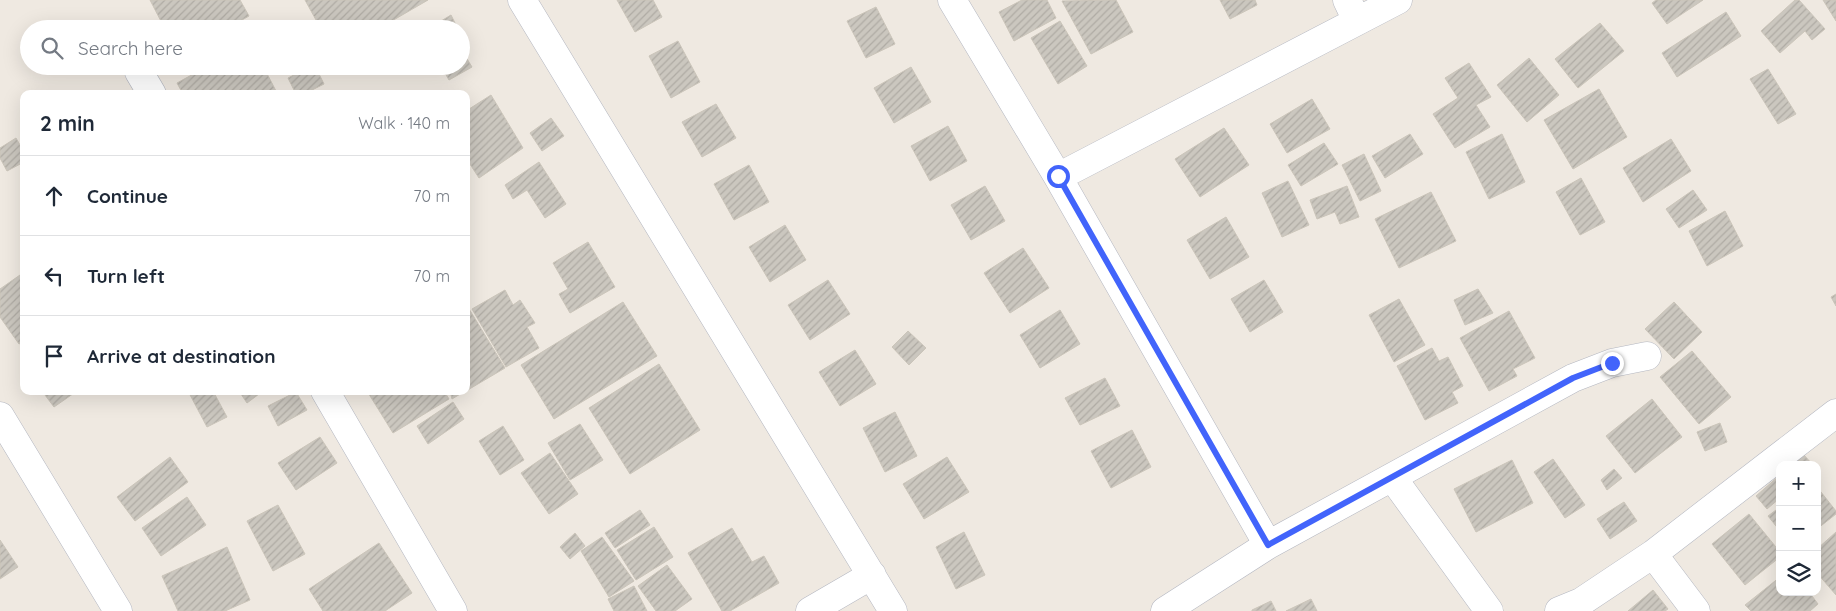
<!DOCTYPE html>
<meta charset="utf-8">
<style>
:root{--surface:#fff;--page:#f6f6f7;--text:#1f2937;--muted:#747a83;--line:#e0e1e3}
body{margin:0;font-family:Quicksand,sans-serif;background:var(--page);color:var(--text)}
.controls{position:absolute;right:15px;bottom:15px;display:grid;overflow:hidden;border-radius:10px;box-shadow:0 5px 20px #0002}
.controls button{width:45px;height:45px;display:grid;place-items:center;padding:0;border:0;border-bottom:1px solid var(--line);background:var(--surface);color:var(--text);font:25px sans-serif}
.stop{position:absolute;width:15px;height:15px;margin:-11px;border:4px solid #4264fb;border-radius:50%;background:#fff}
.stop.end{background:#4264fb;border-color:#fff;box-shadow:0 1px 5px #0008}
.list{margin:0;padding:0;list-style:none}
h2{display:flex;justify-content:space-between;align-items:center;height:65px;margin:0;padding:0 20px;font-size:21px}
h2 small{font-size:16px;font-weight:400;color:var(--muted)}
.list li{display:grid;grid-template-columns:32px 1fr auto;gap:15px;align-items:center;box-sizing:border-box;height:80px;padding:0 20px;border-top:1px solid var(--line)}
.list b{display:block;font-size:19px;white-space:nowrap}
.list em{font-size:16px;font-style:normal;color:var(--muted)}
.icon{flex:none;width:28px;height:28px;fill:none;stroke:currentColor;stroke-width:2;stroke-linecap:round;stroke-linejoin:round}
.map{position:relative;flex:none;width:1836px;height:611px;overflow:hidden}
.search{position:absolute;background:var(--surface);box-shadow:0 5px 20px #0002;left:20px;top:20px;width:450px;height:55px;display:flex;align-items:center;gap:12px;box-sizing:border-box;padding:0 18px;border-radius:28px;color:var(--muted);font-size:19px}
.panel{position:absolute;background:var(--surface);box-shadow:0 5px 20px #0002;left:20px;top:90px;width:450px;height:305px;border-radius:10px}
.map>svg:first-child{display:block}
.building{fill:url(#building-hatch);stroke:#cbc5ba}
.lines{fill:none;stroke-linecap:round;stroke-linejoin:round}
.minor-casing{stroke:#b4b7c1;stroke-width:29}
.minor{stroke:#fff;stroke-width:28}
.route{stroke:#4264fb;stroke-width:6}
</style>
<div class="map">
<svg width="1836" height="611" viewBox="0 0 1836 611">
<defs>
<pattern id="building-hatch" width="6" height="6" patternUnits="userSpaceOnUse" patternTransform="scale(1.25)"><rect width="6" height="6" fill="#cbc7bf"/><path d="M-1 1l2-2M0 6l6-6M5 7l2-2" fill="none" stroke="#afaba4"/></pattern>
</defs>
<rect width="100%" height="100%" fill="#efe9e1"/>
<path class="building" d="M 150,0 L 240,0 L 249,16 L 226,29 L 165,29 Z
M 305,0 L 428,0 L 378,29 L 321,29 Z
M 617,0 L 653,0 L 662,17 L 635,32 Z
M 1022,0 L 1047,0 L 1056,18 L 1014,41 L 999,12 Z
M 1116,0 L 1133,32 L 1091,54 L 1062,1 Z
M 1220,0 L 1255,0 L 1257,5 L 1230,19 Z
M 1656,0 L 1703,0 L 1667,24 L 1652,3 Z
M 1795,0 L 1799,0 L 1825,29 L 1812,40 L 1805,31 L 1780,53 L 1761,31 Z
M 1823,0 L 1836,0 L 1836,21 Z
M 876,7 L 895,44 L 866,58 L 847,21 Z
M 1726,12 L 1741,36 L 1677,77 L 1662,53 Z
M 451,15 L 458,29 L 428,29 Z
M 1060,21 L 1087,66 L 1058,84 L 1031,38 Z
M 1600,23 L 1624,51 L 1578,88 L 1555,59 Z
M 678,41 L 700,82 L 671,98 L 649,56 Z
M 461,49 L 472,67 L 449,80 L 441,66 L 461,66 Z
M 1529,58 L 1559,95 L 1527,122 L 1497,85 Z
M 1469,63 L 1491,97 L 1476,105 L 1490,127 L 1455,148 L 1433,114 L 1458,98 L 1445,78 Z
M 208,66 L 263,66 L 276,91 L 271,94 L 183,94 L 177,83 Z
M 311,66 L 315,66 L 324,84 L 304,94 L 296,94 L 288,78 Z
M 911,67 L 931,102 L 894,123 L 874,88 Z
M 1768,69 L 1796,114 L 1778,124 L 1750,79 Z
M 1599,89 L 1627,137 L 1573,169 L 1544,120 Z
M 491,95 L 523,148 L 479,178 L 466,158 L 466,111 Z
M 1312,99 L 1330,129 L 1287,153 L 1270,124 Z
M 716,104 L 736,138 L 702,157 L 682,122 Z
M 551,118 L 564,136 L 542,151 L 530,133 Z
M 948,126 L 967,161 L 930,181 L 911,146 Z
M 1224,128 L 1249,165 L 1200,197 L 1175,159 Z
M 1410,134 L 1423,154 L 1385,178 L 1372,156 Z
M 1502,134 L 1525,182 L 1489,199 L 1466,152 Z
M 16,138 L 24,152 L 24,162 L 7,171 L 0,158 L 0,148 Z
M 1671,139 L 1691,171 L 1643,202 L 1623,168 Z
M 1324,143 L 1338,164 L 1301,186 L 1288,165 Z
M 1364,154 L 1381,191 L 1360,201 L 1342,165 Z
M 539,162 L 566,204 L 545,218 L 527,190 L 513,199 L 505,185 Z
M 749,165 L 769,202 L 734,220 L 714,184 Z
M 1581,178 L 1605,222 L 1580,235 L 1556,192 Z
M 1288,181 L 1309,225 L 1282,237 L 1262,193 Z
M 985,186 L 1005,221 L 971,240 L 951,205 Z
M 1347,186 L 1359,217 L 1340,224 L 1335,212 L 1317,219 L 1310,200 Z
M 1693,190 L 1707,210 L 1679,228 L 1666,209 Z
M 1431,192 L 1456,241 L 1399,268 L 1375,219 Z
M 1725,211 L 1743,246 L 1707,266 L 1689,231 Z
M 1226,217 L 1249,257 L 1210,279 L 1187,240 Z
M 785,225 L 806,260 L 770,282 L 749,247 Z
M 588,242 L 615,287 L 570,313 L 559,294 L 568,289 L 553,263 Z
M 1023,248 L 1049,288 L 1010,313 L 984,273 Z
M 20,275 L 24,280 L 24,341 L 19,344 L 0,317 L 0,289 Z
M 828,280 L 850,314 L 810,340 L 788,305 Z
M 1264,280 L 1283,312 L 1250,332 L 1231,299 Z
M 1478,289 L 1493,313 L 1465,325 L 1454,300 Z
M 505,290 L 513,305 L 520,300 L 535,323 L 527,327 L 539,348 L 506,367 L 472,309 Z
M 1836,294 L 1836,306 L 1831,297 Z
M 1399,299 L 1425,345 L 1394,362 L 1369,315 Z
M 623,302 L 657,356 L 554,419 L 521,365 Z
M 1674,302 L 1702,332 L 1674,359 L 1645,329 Z
M 466,304 L 505,368 L 466,391 Z
M 1060,310 L 1080,344 L 1040,368 L 1020,335 Z
M 1509,311 L 1535,358 L 1513,369 L 1517,376 L 1489,391 L 1460,338 Z
M 908,331 L 926,348 L 909,365 L 892,347 Z
M 1432,348 L 1439,361 L 1448,357 L 1463,386 L 1452,392 L 1458,403 L 1425,420 L 1397,366 Z
M 855,350 L 876,384 L 840,406 L 819,372 Z
M 1692,351 L 1731,397 L 1699,424 L 1660,377 Z
M 659,364 L 700,430 L 630,474 L 589,408 Z
M 1105,378 L 1120,406 L 1080,425 L 1065,398 Z
M 42,391 L 77,391 L 54,407 Z
M 188,391 L 213,391 L 227,417 L 207,427 Z
M 239,391 L 263,391 L 247,403 Z
M 367,391 L 444,391 L 449,399 L 393,433 Z
M 450,391 L 465,391 L 452,399 Z
M 296,392 L 307,410 L 278,426 L 268,406 Z
M 1652,399 L 1682,437 L 1635,473 L 1606,436 Z
M 453,402 L 464,419 L 428,444 L 417,426 Z
M 895,412 L 917,456 L 885,472 L 863,428 Z
M 1720,423 L 1727,442 L 1705,451 L 1697,432 Z
M 580,424 L 603,460 L 570,480 L 548,443 Z
M 503,426 L 524,460 L 500,475 L 479,441 Z
M 1132,430 L 1151,467 L 1111,488 L 1091,451 Z
M 320,437 L 337,463 L 296,490 L 278,463 Z
M 550,453 L 578,494 L 549,514 L 521,473 Z
M 1803,454 L 1813,465 L 1791,465 Z
M 170,457 L 188,482 L 135,521 L 117,497 Z
M 947,457 L 969,492 L 924,519 L 903,484 Z
M 1553,459 L 1585,505 L 1565,518 L 1534,472 Z
M 1512,460 L 1533,503 L 1476,532 L 1454,489 Z
M 1614,469 L 1622,478 L 1607,490 L 1601,480 Z
M 1780,475 L 1780,498 L 1767,509 L 1756,496 Z
M 1817,487 L 1836,511 L 1836,514 L 1817,529 Z
M 187,497 L 206,525 L 161,556 L 142,528 Z
M 1624,502 L 1637,521 L 1610,539 L 1597,519 Z
M 278,505 L 305,554 L 273,571 L 247,521 Z
M 1780,507 L 1780,531 L 1768,516 Z
M 640,510 L 650,525 L 615,548 L 605,533 Z
M 1749,514 L 1780,552 L 1780,557 L 1745,585 L 1712,544 Z
M 654,527 L 673,557 L 636,580 L 617,550 Z
M 732,528 L 752,562 L 764,556 L 779,583 L 730,611 L 722,611 L 688,553 Z
M 964,532 L 985,575 L 956,589 L 936,547 Z
M 1836,532 L 1836,595 L 1817,573 L 1817,549 Z
M 575,533 L 585,546 L 570,559 L 560,547 Z
M 602,537 L 634,581 L 609,597 L 581,551 Z
M 0,540 L 18,567 L 0,579 Z
M 379,543 L 412,593 L 385,611 L 323,611 L 309,589 Z
M 227,547 L 250,600 L 225,611 L 178,611 L 162,576 Z
M 667,565 L 692,599 L 675,611 L 656,611 L 638,586 Z
M 1780,577 L 1780,592 L 1809,592 L 1818,604 L 1810,611 L 1751,611 L 1745,605 Z
M 634,586 L 647,611 L 614,611 L 608,599 Z
M 1653,590 L 1668,609 L 1665,611 L 1628,611 Z
M 1311,599 L 1317,611 L 1286,611 Z
M 1271,601 L 1276,611 L 1252,611 L 1252,610 Z"/>
<g class="lines">
<defs>
<path id="minor" d="M 522,0 L 893,611
M 952,0 L 1058,177 L 1268,545
M 1347,0 L 1357,21
M 139,72 L 152,94
M 1058,177 L 1398,0
M 325,391 L 453,611
M 0,416 L 118,611
M 1392,477 L 1489,611
M 1653,554 L 1696,611
M 810,611 L 872,575
M 1165,611 L 1268,545 L 1573,378 L 1612,363 L 1647,356
M 1559,611 L 1581,602 L 1653,554 L 1836,413"/>
</defs>
<use href="#minor" class="minor-casing"/>
<use href="#minor" class="minor"/>
</g>
<g class="lines">
<path class="route" d="M 1058,176 L 1268,545 L 1573,378 L 1612,363"/>
</g>
</svg>
<div class="controls">
<button>+</button>
<button>−</button>
<button><svg class="icon" aria-label="layers" viewBox="0 0 24 24"><path d="M12 4l9 5-9 5-9-5zM3 14l9 5 9-5"/></svg></button>
</div>
<div class="stop" style="left:1058px;top:176px"></div>
<div class="stop end" style="left:1612px;top:363px"></div>
<div class="search"><svg class="icon" aria-label="search" viewBox="0 0 24 24"><circle cx="10" cy="10" r="6"/><path d="M15 15l6 6"/></svg>Search here</div>
<section class="panel">
<h2>2 min<small>Walk · 140 m</small></h2>
<ul class="list">
<li><svg class="icon" aria-label="ahead" viewBox="0 0 24 24"><path d="M12 20V5M6 11l6-6 6 6"/></svg><div><b>Continue</b></div><em>70 m</em></li>
<li><svg class="icon" aria-label="left" viewBox="0 0 24 24"><path d="M17 20v-9H6M10 6l-5 5 5 5"/></svg><div><b>Turn left</b></div><em>70 m</em></li>
<li><svg class="icon" aria-label="arrive" viewBox="0 0 24 24"><path d="M6 21V4h12l-3 4 3 4H6"/></svg><div><b>Arrive at destination</b></div></li>
</ul>
</section>
</div>
